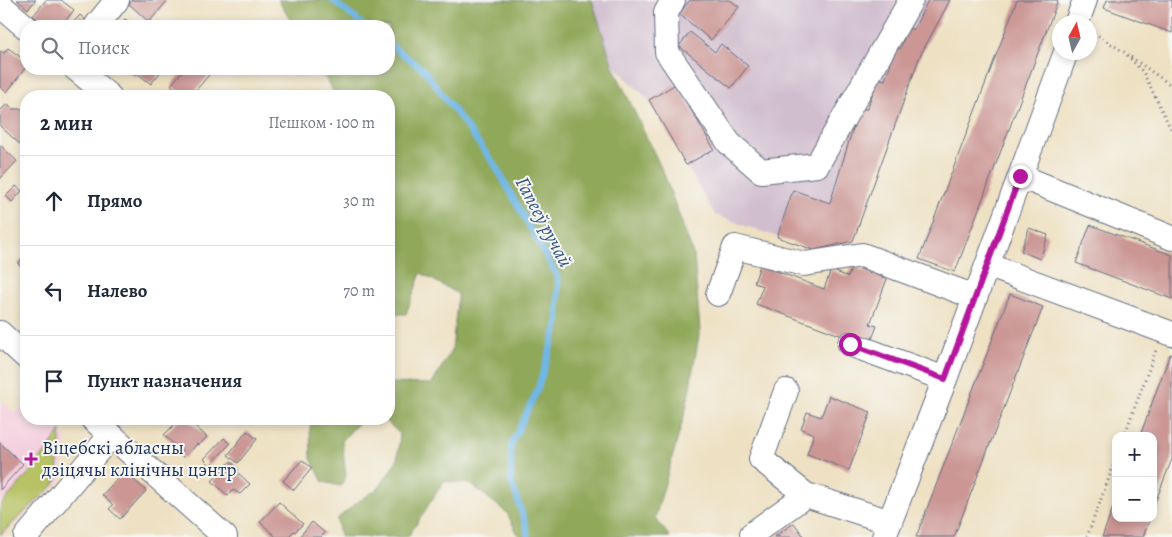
<!DOCTYPE html>
<html lang="ru">
<meta charset="utf-8">
<style>
:root{--surface:#fff;--page:#f2f2f3;--text:#1f2937;--muted:#747a83;--line:#e0e1e3}
body{margin:0;font-family:Alegreya,serif;background:var(--page);color:var(--text)}
.controls{position:absolute;right:15px;bottom:15px;display:grid;overflow:hidden;border-radius:10px;box-shadow:0 2px 8px #0003}
.controls button{width:45px;height:45px;display:grid;place-items:center;padding:0;border:0;border-bottom:1px solid var(--line);background:var(--surface);color:var(--text);font:25px sans-serif}
.compass{position:absolute;left:1052px;top:15px;width:45px;height:45px;border-radius:50%;background:var(--surface);box-shadow:0 2px 8px #0003;rotate:8deg}
.stop{position:absolute;width:15px;height:15px;margin:-11px;border:4px solid #b5179e;border-radius:50%;background:#fff}
.stop.end{background:#b5179e;border-color:#fff;box-shadow:0 1px 5px #0008}
.list{margin:0;padding:0;list-style:none}
h2{display:flex;justify-content:space-between;align-items:center;height:65px;margin:0;padding:0 20px;font-size:21px}
h2 small{font-size:16px;font-weight:400;color:var(--muted)}
.list li{display:grid;grid-template-columns:32px 1fr auto;gap:15px;align-items:center;box-sizing:border-box;height:90px;padding:0 20px;border-top:1px solid var(--line)}
.list b{display:block;font-size:19px;white-space:nowrap}
.list em{font-size:16px;font-style:normal;color:var(--muted)}
.icon{flex:none;width:28px;height:28px;fill:none;stroke:currentColor;stroke-width:2;stroke-linecap:round;stroke-linejoin:round}
.map{position:relative;flex:none;width:1172px;height:537px;overflow:hidden}
.search{position:absolute;background:var(--surface);box-shadow:0 2px 8px #0003;left:20px;top:20px;width:375px;height:55px;display:flex;align-items:center;gap:12px;box-sizing:border-box;padding:0 18px;border-radius:20px;color:var(--muted);font-size:19px}
.panel{position:absolute;background:var(--surface);box-shadow:0 2px 8px #0003;left:20px;top:90px;width:375px;height:335px;border-radius:20px}
.map>svg:first-child{display:block}
.built{fill:#f4cfde}
.industrial{fill:#d0bdce}
.green{fill:#b6c264;stroke:#687861}
.forest{fill:#90a85a;stroke:#566c5c}
.lines{fill:none;stroke-linecap:round;stroke-linejoin:round}
.stream{stroke:#70b7e7;stroke-width:6}
.building{fill:#cb9694}
.minor-casing{stroke:#656d81;stroke-width:26}
.path{stroke:#656d81;stroke-width:3;stroke-dasharray:1 4;stroke-linecap:butt}
.minor{stroke:#fff;stroke-width:24}
.route{stroke:#b5179e;stroke-width:6}
.poi-dot{fill:#b5179e;stroke:#f6f6f2;stroke-width:2}
.labels{text-anchor:middle;dominant-baseline:central;stroke-width:4;stroke-linejoin:round;paint-order:stroke}
.poi-label{font-size:19px;fill:#1b2f5e;stroke:#f6f6f2;text-anchor:start}
.water-label{font-size:20px;font-style:italic;fill:#355887;stroke:#f6f6f2}
</style>
<div class="map">
<svg width="1172" height="537" viewBox="0 0 1172 537">
<rect width="100%" height="100%" fill="#f6f6f2"/>
<filter id="ink" filterUnits="userSpaceOnUse"><feTurbulence type="fractalNoise" baseFrequency=".02" numOctaves="2"/><feDisplacementMap in="SourceGraphic" scale="10" xChannelSelector="R" yChannelSelector="G"/><feConvolveMatrix kernelMatrix="1 2 1 2 8 2 1 2 1" color-interpolation-filters="sRGB"/></filter>
<filter id="wash" filterUnits="userSpaceOnUse"><feTurbulence type="fractalNoise" baseFrequency=".0096" numOctaves="4" result="noise"/><feDisplacementMap in="SourceGraphic" scale="20" xChannelSelector="R" yChannelSelector="G"/><feGaussianBlur stdDeviation="1.12" result="paint"/><feColorMatrix in="noise" values="0 0 0 0 0 0 0 0 0 0 0 0 0 0 0 0 0 1.4 0 .05"/><feComposite in="paint" operator="in"/></filter>
<g filter="url(#wash)">
<rect width="100%" height="100%" fill="#eee1c3"/>
<path class="built" d="M 0,400 L 16,413 L 26,404 L 26,419 L 46,419 L 66,437 L 60,481 L 1,537 Z"/>
<path class="industrial" d="M 592,0 L 950,0 L 920,56 L 853,241 L 814,250 L 715,215 L 649,100 L 612,64 Z"/>
<path class="green" d="M 61,431 L 56,483 L 0,535 L 0,506 L 36,465 Z"/>
<path class="forest" d="M 278,0 L 592,0 L 612,64 L 664,174 L 694,256 L 700,330 L 686,409 L 655,518 L 670,537 L 519,537 L 507,513 L 471,484 L 444,481 L 408,537 L 340,537 L 337,519 L 356,503 L 379,488 L 397,460 L 400,434 L 385,420 L 362,419 L 342,441 L 346,476 L 341,486 L 323,482 L 311,459 L 310,428 L 312,419 L 389,419 L 389,383 L 432,384 L 452,349 L 458,294 L 421,273 L 406,314 L 389,314 L 389,96 L 336,96 L 320,69 L 389,69 L 389,26 L 294,26 Z"/>
<g class="lines">
<path class="stream" d="M 332,0 L 365,26
M 389,44 L 424,70 L 495,165 L 558,278 L 558,324 L 537,391 L 511,445 L 511,481 L 526,525 L 528,537"/>
</g>
<g id="blocks">
<path class="building" d="M 17,0 L 36,0 L 28,9 Z
M 46,0 L 61,0 L 74,10 L 61,26 L 47,26 L 33,16 Z
M 132,0 L 168,0 L 149,22 L 129,4 Z
M 690,0 L 730,0 L 739,7 L 711,40 L 679,14 Z
M 928,0 L 950,0 L 920,56 L 853,241 L 814,250 L 777,237 L 793,190 L 830,203 L 859,109 L 867,109 L 878,78 L 885,80 L 896,48 L 900,49 L 908,29 L 914,29 Z
M 1017,0 L 1058,0 L 955,272 L 919,259 Z
M 1107,0 L 1172,0 L 1172,33 L 1104,8 Z
M 80,15 L 88,22 L 85,26 L 70,26 Z
M 125,19 L 134,26 L 120,26 Z
M 690,32 L 715,52 L 721,44 L 748,66 L 731,88 L 679,46 Z
M 8,48 L 26,61 L 26,67 L 7,92 L 0,87 L 0,51 L 4,53 Z
M 125,69 L 163,69 L 151,84 L 137,73 L 135,76 Z
M 184,69 L 214,69 L 191,96 L 184,96 L 171,85 Z
M 676,84 L 714,149 L 686,165 L 649,100 Z
M 7,104 L 12,109 L 25,109 L 26,110 L 26,150 L 0,126 L 0,111 Z
M 0,145 L 17,161 L 0,179 Z
M 16,186 L 22,191 L 12,202 L 6,196 Z
M 1090,225 L 1172,255 L 1172,299 L 1076,263 Z
M 1029,228 L 1048,235 L 1040,259 L 1021,251 Z
M 26,254 L 26,272 L 18,264 Z
M 760,265 L 824,289 L 831,270 L 848,277 L 852,266 L 887,279 L 870,324 L 877,326 L 872,339 L 850,331 L 848,338 L 756,304 L 763,286 L 754,283 Z
M 1010,294 L 1043,307 L 954,537 L 916,537 Z
M 1170,354 L 1172,354 L 1172,459 L 1153,508 L 1153,436 L 1140,436 Z
M 829,396 L 871,412 L 849,470 L 807,454 L 814,434 L 801,429 L 807,412 L 821,417 Z
M 180,419 L 187,419 L 207,437 L 199,445 L 197,444 L 184,458 L 180,454 L 182,452 L 164,435 Z
M 247,431 L 257,439 L 238,463 L 228,455 Z
M 224,438 L 230,444 L 210,465 L 204,459 Z
M 0,443 L 23,464 L 0,490 Z
M 302,460 L 312,468 L 294,490 L 283,481 Z
M 231,461 L 239,470 L 237,472 L 250,484 L 240,494 L 233,490 L 228,496 L 212,481 Z
M 125,471 L 146,491 L 120,519 L 109,509 L 113,505 L 102,495 Z
M 1116,500 L 1116,518 L 1150,518 L 1143,537 L 1102,537 Z
M 279,502 L 303,524 L 295,532 L 294,531 L 288,537 L 276,537 L 260,522 Z
M 312,522 L 325,533 L 321,537 L 299,537 Z
M 794,523 L 804,537 L 774,537 Z"/>
</g>
</g>
<g filter="url(#ink)">
<use href="#blocks" fill-opacity="0" stroke="#656d81" stroke-width="1"/>
<g class="lines">
<defs>
<path id="minor" d="M 673,0 L 666,13 L 667,52 L 729,143 L 761,171 L 817,165 L 911,0
M 0,5 L 26,27
M 1077,22 L 1085,0
M 96,26 L 117,0
M 76,69 L 109,96
M 1020,176 L 1172,238
M 987,265 L 1172,334
M 718,294 L 735,247 L 804,264 L 862,255 L 975,297
M 0,333 L 26,357
M 850,344 L 945,379
M 786,391 L 761,459 L 806,495
M 93,419 L 225,537
M 752,534 L 806,495 L 890,522
M 26,537 L 111,435
M 884,537 L 945,379 L 1066,52"/>
</defs>
<use href="#minor" class="minor-casing"/>
<path class="path" d="M 1094,33 L 1124,52 L 1143,72 L 1172,131
M 1131,57 L 1172,86
M 1124,436 L 1156,350
M 1087,537 L 1116,459"/>
<use href="#minor" class="minor"/>
</g>
</g>
<g class="lines" filter="url(#ink)">
<path class="route" d="M 850,344 L 945,379 L 1020,176"/>
</g>
<path class="poi-dot" d="M28.5 451.5h5v5h5v5h-5v5h-5v-5h-5v-5h5z"/>
<g class="labels">
<g class="poi-label">
<text x="42" y="448">Віцебскі абласны<tspan x="42" dy="22">дзіцячы клінічны цэнтр</tspan></text>
</g>
<g class="water-label">
<text transform="translate(544 222) rotate(62)">Гапееў ручай</text>
</g>
</g>
</svg>
<div class="controls">
<button>+</button>
<button>−</button>
</div>
<svg class="compass" viewBox="-18 -18 36 36"><path d="M0-13l5 13h-10z" fill="#e53935"/><path d="M0 13l5-13h-10z" fill="#747a83"/></svg>
<div class="stop" style="left:850px;top:344px"></div>
<div class="stop end" style="left:1020px;top:176px"></div>
<div class="search"><svg class="icon" aria-label="search" viewBox="0 0 24 24"><circle cx="10" cy="10" r="6"/><path d="M15 15l6 6"/></svg>Поиск</div>
<section class="panel">
<h2>2 мин<small>Пешком · 100 m</small></h2>
<ul class="list">
<li><svg class="icon" aria-label="ahead" viewBox="0 0 24 24"><path d="M12 20V5M6 11l6-6 6 6"/></svg><div><b>Прямо</b></div><em>30 m</em></li>
<li><svg class="icon" aria-label="left" viewBox="0 0 24 24"><path d="M17 20v-9H6M10 6l-5 5 5 5"/></svg><div><b>Налево</b></div><em>70 m</em></li>
<li><svg class="icon" aria-label="arrive" viewBox="0 0 24 24"><path d="M6 21V4h12l-3 4 3 4H6"/></svg><div><b>Пункт назначения</b></div></li>
</ul>
</section>
</div>
